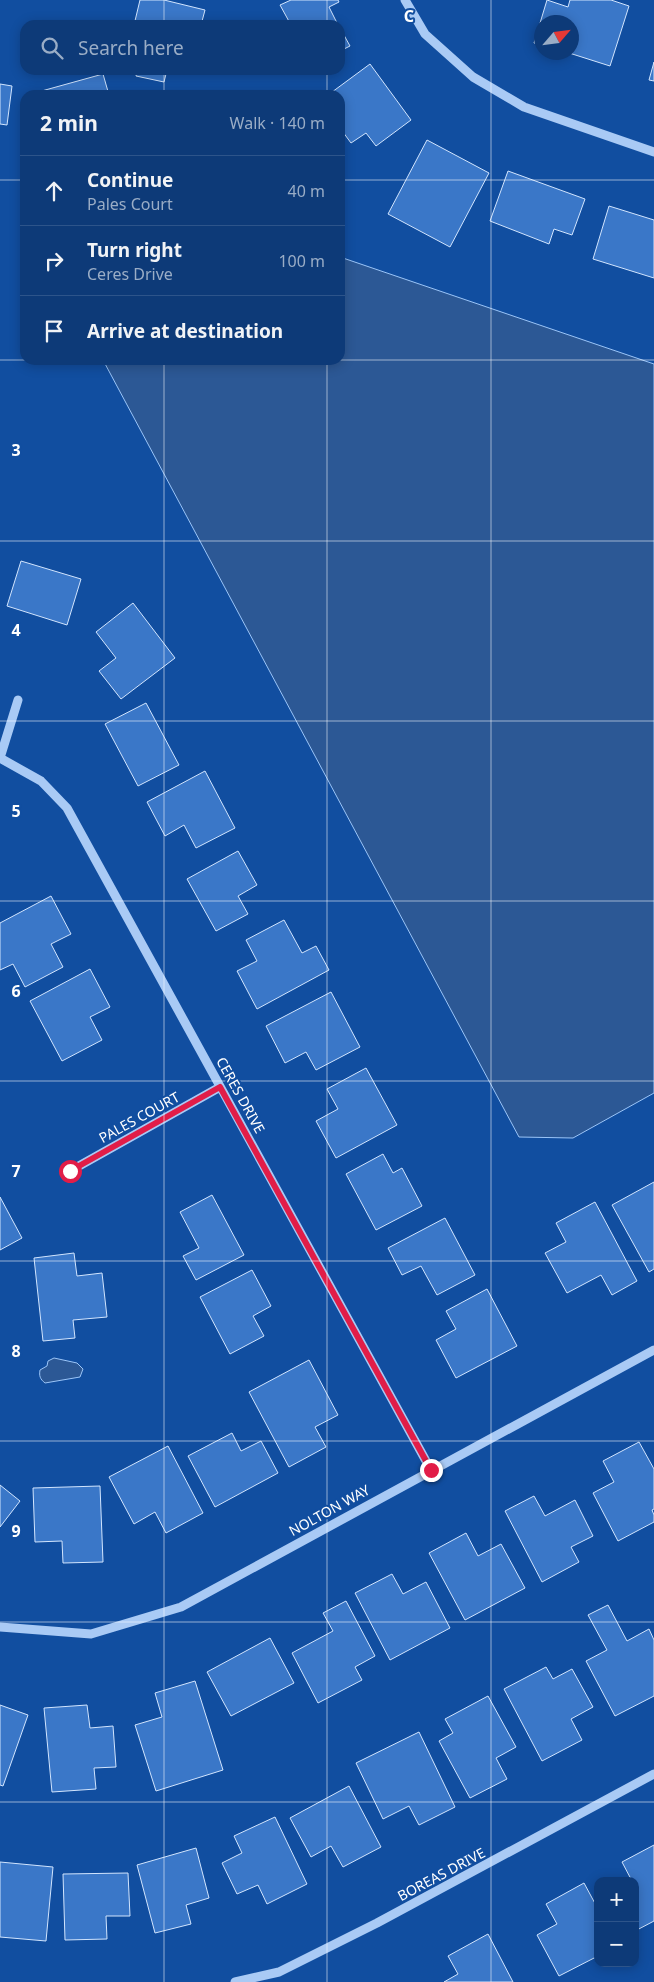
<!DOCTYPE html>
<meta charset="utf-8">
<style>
:root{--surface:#0d3a78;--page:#1b4580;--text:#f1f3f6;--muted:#9aadc6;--line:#2d548a}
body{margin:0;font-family:"Noto Sans",sans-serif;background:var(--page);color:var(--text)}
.controls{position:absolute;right:15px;bottom:15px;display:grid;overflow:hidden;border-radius:10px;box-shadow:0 2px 12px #0003}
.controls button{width:45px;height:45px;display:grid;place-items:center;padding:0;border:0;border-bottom:1px solid var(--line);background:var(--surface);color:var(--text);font:25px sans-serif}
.compass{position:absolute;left:534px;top:15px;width:45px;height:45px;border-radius:50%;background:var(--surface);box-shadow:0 2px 12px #0003;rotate:62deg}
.stop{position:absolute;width:15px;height:15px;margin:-11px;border:4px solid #e11d48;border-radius:50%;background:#fff}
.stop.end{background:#e11d48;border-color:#fff;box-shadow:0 1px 5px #0008}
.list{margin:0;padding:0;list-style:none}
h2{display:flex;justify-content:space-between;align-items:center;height:65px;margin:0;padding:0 20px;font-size:21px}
h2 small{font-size:16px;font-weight:400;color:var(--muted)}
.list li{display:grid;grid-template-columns:32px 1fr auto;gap:15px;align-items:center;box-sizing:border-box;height:70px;padding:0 20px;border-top:1px solid var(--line)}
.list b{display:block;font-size:19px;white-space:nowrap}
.list p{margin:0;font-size:16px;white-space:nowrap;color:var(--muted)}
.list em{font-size:16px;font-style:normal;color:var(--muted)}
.icon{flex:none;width:28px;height:28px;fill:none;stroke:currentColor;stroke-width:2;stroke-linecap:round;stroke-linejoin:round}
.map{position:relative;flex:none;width:654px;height:1982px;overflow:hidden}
.search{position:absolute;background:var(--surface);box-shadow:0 2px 12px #0003;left:20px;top:20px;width:325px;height:55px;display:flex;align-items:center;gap:12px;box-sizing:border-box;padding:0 18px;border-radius:15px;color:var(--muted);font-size:19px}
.panel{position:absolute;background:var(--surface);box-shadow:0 2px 12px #0003;left:20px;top:90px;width:325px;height:275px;border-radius:15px}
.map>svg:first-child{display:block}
.water{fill:#2c5895;stroke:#9bc5f8}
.building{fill:#3a77c8;stroke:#d2e5fe}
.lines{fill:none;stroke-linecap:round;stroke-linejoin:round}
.minor{stroke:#a9caf5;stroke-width:9}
.route{stroke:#e11d48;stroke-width:6}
.grid{fill:none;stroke:#fff;stroke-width:1;stroke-opacity:0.55}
.labels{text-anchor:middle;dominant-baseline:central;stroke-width:4;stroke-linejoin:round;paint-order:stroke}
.street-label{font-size:14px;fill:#fff;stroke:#114ea0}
.grid-label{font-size:16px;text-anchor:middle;font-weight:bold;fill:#fff;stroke:#114ea0;stroke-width:4;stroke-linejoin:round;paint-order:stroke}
</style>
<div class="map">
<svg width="654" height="1982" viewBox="0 0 654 1982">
<rect width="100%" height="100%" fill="#114ea0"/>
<path class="water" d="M 340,257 L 654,364 L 654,1093 L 573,1138 L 519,1137 L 103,360 L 340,360 Z
M 54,1358 L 77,1363 L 83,1369 L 80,1377 L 45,1383 C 40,1379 39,1376 40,1370 L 47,1366 L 48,1361 Z"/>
<path class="building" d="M 140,0 L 164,0 L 205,10 L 201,25 L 134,25 Z
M 291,0 L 338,0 L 339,2 L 329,7 L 338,25 L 291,25 L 280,5 Z
M 547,0 L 568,7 L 570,0 L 611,0 L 629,6 L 610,66 L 566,52 L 572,52 L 572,22 L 542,22 L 542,45 L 534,43 Z
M 340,28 L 350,46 L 340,51 Z
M 654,62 L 654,81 L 649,80 Z
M 370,64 L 411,120 L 376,146 L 366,133 L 351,143 L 340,128 L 340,95 L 328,95 Z
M 137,70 L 167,70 L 164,82 L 136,76 Z
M 103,74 L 109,95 L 39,95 L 38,92 Z
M 0,84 L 12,86 L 7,125 L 0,124 Z
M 427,140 L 489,173 L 450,247 L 388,214 Z
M 508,171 L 585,199 L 572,235 L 554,229 L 549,244 L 490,221 Z
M 609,206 L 654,220 L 654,278 L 593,259 Z
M 21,561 L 81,579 L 67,625 L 7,606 Z
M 133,603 L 175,658 L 121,699 L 99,671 L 116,658 L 96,632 Z
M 146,703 L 179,765 L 138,786 L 105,724 Z
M 205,771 L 235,828 L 196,848 L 184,825 L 165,836 L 147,802 Z
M 238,851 L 257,885 L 238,896 L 248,914 L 216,931 L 187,879 Z
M 51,896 L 71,934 L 51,944 L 63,967 L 25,987 L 13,964 L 0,970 L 0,923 Z
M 284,920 L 302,953 L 316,946 L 329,970 L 257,1009 L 237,971 L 257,961 L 246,940 Z
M 90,969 L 110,1007 L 90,1017 L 102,1040 L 62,1061 L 30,1001 Z
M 331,992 L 360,1047 L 316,1070 L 306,1052 L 285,1063 L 266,1026 Z
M 366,1068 L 397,1125 L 336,1158 L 316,1121 L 338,1109 L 327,1089 Z
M 383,1154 L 393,1173 L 402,1168 L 422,1206 L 376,1230 L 346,1174 Z
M 654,1182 L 654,1269 L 649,1272 L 612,1205 Z
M 212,1195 L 244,1255 L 196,1280 L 183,1256 L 199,1248 L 180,1212 Z
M 0,1197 L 22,1238 L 0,1250 Z
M 595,1202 L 637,1281 L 612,1295 L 601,1275 L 567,1293 L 545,1253 L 566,1242 L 556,1223 Z
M 445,1218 L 475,1275 L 437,1295 L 421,1266 L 402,1275 L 388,1248 Z
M 74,1253 L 77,1276 L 102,1273 L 107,1317 L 73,1320 L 75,1338 L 43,1341 L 34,1258 Z
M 252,1270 L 271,1306 L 253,1316 L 264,1336 L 230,1354 L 200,1297 Z
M 487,1289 L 517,1346 L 456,1378 L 436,1340 L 456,1329 L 446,1311 Z
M 309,1360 L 338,1415 L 315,1427 L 326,1447 L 289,1467 L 249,1392 Z
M 232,1433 L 241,1451 L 261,1441 L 278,1473 L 215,1507 L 188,1456 Z
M 639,1442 L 654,1469 L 654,1509 L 652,1510 L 654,1515 L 654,1522 L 618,1541 L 593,1493 L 614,1482 L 603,1461 Z
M 168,1446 L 203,1513 L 166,1533 L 155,1512 L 134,1524 L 109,1477 Z
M 0,1485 L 20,1501 L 0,1527 Z
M 100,1486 L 103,1562 L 63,1563 L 62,1541 L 35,1542 L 33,1488 Z
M 534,1496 L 545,1516 L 575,1500 L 593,1536 L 571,1547 L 579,1562 L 542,1582 L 505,1511 Z
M 466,1533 L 478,1556 L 501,1544 L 525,1588 L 465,1620 L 429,1553 Z
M 392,1574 L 403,1594 L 426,1582 L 450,1628 L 390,1660 L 355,1593 Z
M 346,1601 L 375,1656 L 355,1667 L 362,1680 L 318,1703 L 292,1653 L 333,1631 L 323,1613 Z
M 608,1605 L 627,1641 L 649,1629 L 654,1640 L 654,1696 L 615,1716 L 586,1661 L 607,1650 L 588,1615 Z
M 270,1638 L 294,1683 L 231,1716 L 207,1672 Z
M 546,1667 L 553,1679 L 572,1669 L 593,1707 L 571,1719 L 582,1740 L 542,1761 L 504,1689 Z
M 195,1681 L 223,1770 L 156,1791 L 135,1725 L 162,1717 L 155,1693 Z
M 488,1696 L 516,1747 L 496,1758 L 507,1779 L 470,1798 L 439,1741 L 453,1733 L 445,1719 Z
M 0,1705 L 28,1715 L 3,1786 L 0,1785 Z
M 87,1705 L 90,1728 L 113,1726 L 116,1767 L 94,1768 L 96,1789 L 52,1792 L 44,1708 Z
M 419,1732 L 455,1807 L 419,1825 L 409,1806 L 383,1819 L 356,1763 Z
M 349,1786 L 381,1847 L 343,1867 L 331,1846 L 311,1857 L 290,1818 Z
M 275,1817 L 307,1884 L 267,1904 L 258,1885 L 237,1894 L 222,1863 L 242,1853 L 234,1836 Z
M 654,1845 L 654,1921 L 635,1931 L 635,1881 L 632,1881 L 622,1862 Z
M 196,1848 L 209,1898 L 186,1905 L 191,1924 L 155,1933 L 137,1865 Z
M 0,1862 L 53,1867 L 46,1941 L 0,1937 Z
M 128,1873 L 130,1916 L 106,1916 L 107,1939 L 65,1940 L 63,1874 Z
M 584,1883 L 598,1909 L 598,1956 L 559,1976 L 537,1935 L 557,1924 L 546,1904 Z
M 488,1934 L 513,1982 L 444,1982 L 458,1974 L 448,1956 Z"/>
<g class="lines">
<path class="minor" d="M 405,0 L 425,34 L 473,77 L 524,107 L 654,152
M 0,758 L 41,781 L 67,808 L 431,1470
M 0,758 L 18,700
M 70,1171 L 220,1087
M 0,1627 L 91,1634 L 181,1607 L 654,1350
M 235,1982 L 279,1972 L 377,1923 L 654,1774"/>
</g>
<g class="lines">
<path class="route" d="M 70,1171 L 220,1087 L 431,1470"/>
</g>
<path class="grid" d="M 164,0 L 164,25M 327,0 L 327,25M 491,0 L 491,1982M 164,70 L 164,95M 327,70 L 327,95M 0,180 L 25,180M 340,180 L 654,180M 0,360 L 654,360M 164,360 L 164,1982M 327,360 L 327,1982M 0,541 L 654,541M 0,721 L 654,721M 0,901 L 654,901M 0,1081 L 654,1081M 0,1261 L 654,1261M 0,1441 L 654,1441M 0,1622 L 654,1622M 0,1802 L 654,1802"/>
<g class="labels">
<g class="street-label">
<text transform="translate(241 1095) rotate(61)">CERES DRIVE</text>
<text transform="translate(139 1117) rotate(-29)">PALES COURT</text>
<text transform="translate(329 1510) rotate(-29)">NOLTON WAY</text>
<text transform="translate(441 1874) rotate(-28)">BOREAS DRIVE</text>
</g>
</g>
<g class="grid-label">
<text x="409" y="22">C</text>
<text x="16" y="456">3</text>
<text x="16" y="636">4</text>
<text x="16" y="817">5</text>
<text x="16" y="997">6</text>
<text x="16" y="1177">7</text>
<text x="16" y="1357">8</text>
<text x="16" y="1537">9</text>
</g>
</svg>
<div class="controls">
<button>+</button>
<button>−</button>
</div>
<svg class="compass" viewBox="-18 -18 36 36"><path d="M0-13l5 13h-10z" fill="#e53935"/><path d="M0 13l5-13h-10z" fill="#9aadc6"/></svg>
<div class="stop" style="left:70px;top:1171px"></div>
<div class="stop end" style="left:431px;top:1470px"></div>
<div class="search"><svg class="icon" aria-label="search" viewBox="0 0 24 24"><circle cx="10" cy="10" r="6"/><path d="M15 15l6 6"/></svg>Search here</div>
<section class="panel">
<h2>2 min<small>Walk · 140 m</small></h2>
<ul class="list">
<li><svg class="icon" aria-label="ahead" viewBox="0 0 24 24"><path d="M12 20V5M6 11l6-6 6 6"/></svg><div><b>Continue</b><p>Pales Court</p></div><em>40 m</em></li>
<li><svg class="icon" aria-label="right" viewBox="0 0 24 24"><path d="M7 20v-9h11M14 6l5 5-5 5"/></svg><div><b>Turn right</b><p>Ceres Drive</p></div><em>100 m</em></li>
<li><svg class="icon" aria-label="arrive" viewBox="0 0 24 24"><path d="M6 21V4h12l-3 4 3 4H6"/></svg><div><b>Arrive at destination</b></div></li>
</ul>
</section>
</div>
